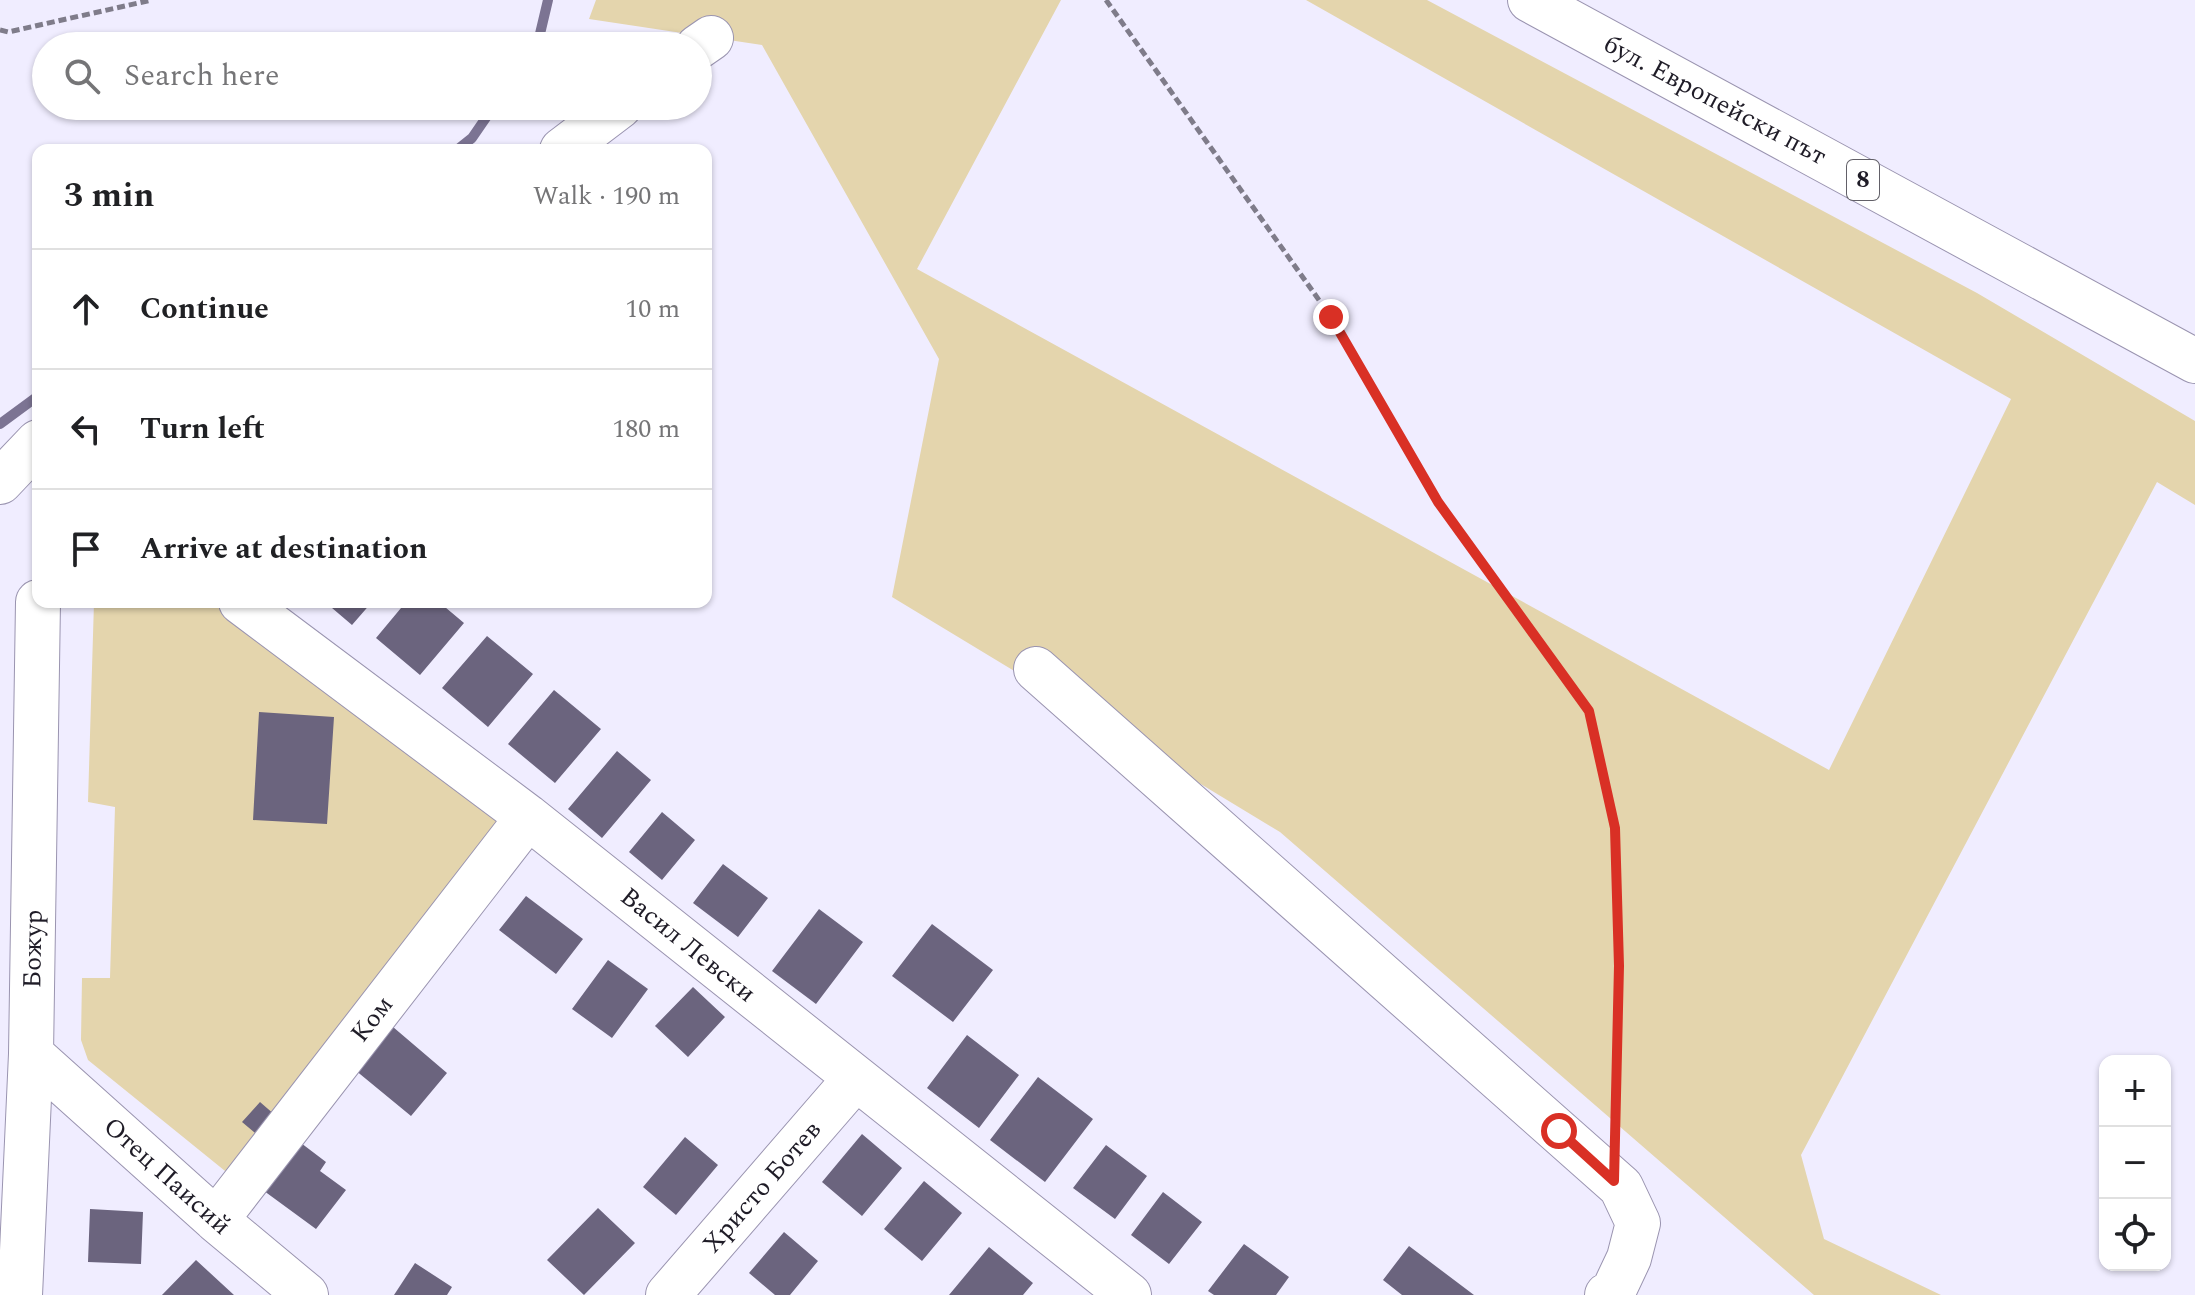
<!DOCTYPE html>
<meta charset="utf-8">
<style>
:root{--surface:#fff;--page:#f6f6f6;--text:#202124;--muted:#757577;--line:#e0e0e0}
body{margin:0;font-family:Spectral,serif;background:var(--page);color:var(--text)}
.controls{position:absolute;right:24px;bottom:24px;display:grid;overflow:hidden;border-radius:16px;box-shadow:0 2px 6px #0004}
.controls button{width:72px;height:72px;display:grid;place-items:center;padding:0;border:0;border-bottom:2px solid var(--line);background:var(--surface);color:var(--text);font:40px sans-serif}
.stop{position:absolute;width:24px;height:24px;margin:-18px;border:6px solid #d93025;border-radius:50%;background:#fff}
.stop.end{background:#d93025;border-color:#fff;box-shadow:0 2px 8px #0008}
.list{margin:0;padding:0;list-style:none}
h2{display:flex;justify-content:space-between;align-items:center;height:104px;margin:0;padding:0 32px;font-size:34px}
h2 small{font-size:26px;font-weight:400;color:var(--muted)}
.list li{display:grid;grid-template-columns:52px 1fr auto;gap:24px;align-items:center;box-sizing:border-box;height:120px;padding:0 32px;border-top:2px solid var(--line)}
.list b{display:block;font-size:30px;white-space:nowrap}
.list em{font-size:26px;font-style:normal;color:var(--muted)}
.icon{flex:none;width:44px;height:44px;fill:none;stroke:currentColor;stroke-width:2;stroke-linecap:round;stroke-linejoin:round}
.map{position:relative;flex:none;width:2195px;height:1295px;overflow:hidden}
.search{position:absolute;background:var(--surface);box-shadow:0 2px 6px #0004;left:32px;top:32px;width:680px;height:88px;display:flex;align-items:center;gap:20px;box-sizing:border-box;padding:0 28px;border-radius:44px;color:var(--muted);font-size:30px}
.panel{position:absolute;background:var(--surface);box-shadow:0 2px 6px #0004;left:32px;top:144px;width:680px;height:464px;border-radius:16px}
.map>svg:first-child{display:block}
.green{fill:#e4d5ad}
.lines{fill:none;stroke-linecap:round;stroke-linejoin:round}
.stream{stroke:#7c7493;stroke-width:10}
.building{fill:#6b647e}
.minor-casing{stroke:#9a94b0;stroke-width:46}
.major-casing{stroke:#9a94b0;stroke-width:46}
.path{stroke:#7f7c8a;stroke-width:5;stroke-dasharray:8 4;stroke-linecap:butt}
.minor{stroke:#fff;stroke-width:44}
.major{stroke:#fff;stroke-width:44}
.route{stroke:#d93025;stroke-width:10}
.labels{text-anchor:middle;dominant-baseline:central;stroke-width:8;stroke-linejoin:round;paint-order:stroke}
.shield{fill:#fff;stroke:#626068;stroke-width:2}
.shield-label{font-size:24px;font-weight:bold;fill:#1f1c27}
.street-label{font-size:26px;fill:#1f1c27;stroke:#fff}
</style>
<div class="map">
<svg width="2195" height="1295" viewBox="0 0 2195 1295">
<rect width="100%" height="100%" fill="#f0edff"/>
<path class="green" d="M 596,0 L 1061,0 L 917,269 L 1829,770 L 2011,399 L 1306,0 L 1427,0 L 1977,293 L 2195,421 L 2195,505 L 2157,482 L 1801,1155 L 1824,1239 L 1941,1295 L 1814,1295 L 1280,832 L 892,597 L 939,359 L 762,45 L 589,19 Z
M 94,602 L 246,602 L 525,824 L 251,1192 L 88,1060 L 81,1040 L 82,978 L 110,978 L 115,807 L 88,802 Z"/>
<g class="lines">
<path class="stream" d="M 534,46 L 539,38 L 548,0
M 457,150 L 472,138 L 494,106
M 0,424 L 38,396"/>
</g>
<path class="building" d="M 325,602 L 372,602 L 352,625 Z
M 406,602 L 439,602 L 464,623 L 420,675 L 376,638 Z
M 487,636 L 533,674 L 488,727 L 442,688 Z
M 554,690 L 601,729 L 555,783 L 508,744 Z
M 259,712 L 334,717 L 327,824 L 253,820 Z
M 617,751 L 651,780 L 602,838 L 568,809 Z
M 662,812 L 695,840 L 662,880 L 629,852 Z
M 723,864 L 768,898 L 738,937 L 693,903 Z
M 526,896 L 583,939 L 556,974 L 499,930 Z
M 819,909 L 863,942 L 816,1004 L 772,971 Z
M 932,924 L 993,970 L 953,1022 L 892,976 Z
M 608,960 L 648,989 L 612,1038 L 572,1009 Z
M 693,987 L 725,1017 L 688,1057 L 655,1026 Z
M 386,1021 L 447,1073 L 411,1116 L 349,1065 Z
M 967,1035 L 1019,1075 L 979,1128 L 927,1088 Z
M 1038,1077 L 1093,1119 L 1045,1182 L 990,1140 Z
M 260,1102 L 283,1122 L 266,1142 L 242,1122 Z
M 862,1134 L 902,1168 L 862,1216 L 822,1182 Z
M 685,1137 L 718,1165 L 676,1215 L 643,1187 Z
M 297,1140 L 326,1162 L 320,1171 L 346,1190 L 316,1229 L 260,1188 Z
M 1106,1145 L 1147,1176 L 1115,1219 L 1073,1188 Z
M 924,1181 L 962,1213 L 922,1261 L 884,1229 Z
M 1163,1192 L 1202,1222 L 1169,1264 L 1131,1235 Z
M 598,1208 L 635,1243 L 584,1295 L 547,1260 Z
M 90,1209 L 143,1212 L 141,1264 L 88,1262 Z
M 784,1232 L 818,1261 L 790,1295 L 775,1295 L 749,1273 Z
M 1244,1244 L 1289,1277 L 1276,1295 L 1214,1295 L 1208,1291 Z
M 1409,1246 L 1474,1295 L 1402,1295 L 1383,1280 Z
M 989,1247 L 1033,1283 L 1023,1295 L 949,1295 Z
M 196,1260 L 234,1295 L 162,1295 Z
M 415,1263 L 452,1287 L 447,1295 L 394,1295 Z"/>
<g class="lines">
<defs>
<path id="minor" d="M 698,47 L 711,38
M 562,150 L 620,106
M 0,482 L 38,442
M 241,602 L 528,817 L 1129,1295
M 1036,669 L 1621,1187 L 1638,1223 L 1629,1258 L 1613,1292 L 1607,1295
M 31,1054 L 216,1220 L 306,1295
M 216,1220 L 528,817
M 20,1295 L 31,1054 L 38,602
M 668,1295 L 855,1079"/>
<path id="major" d="M 1530,0 L 2195,361"/>
</defs>
<use href="#minor" class="minor-casing"/>
<use href="#major" class="major-casing"/>
<path class="path" d="M 1106,0 L 1331,317 L 1438,502 L 1589,711 L 1615,828 L 1619,966 L 1615,1131
M 0,30 L 8,32 L 152,0"/>
<use href="#minor" class="minor"/>
<use href="#major" class="major"/>
</g>
<g class="lines">
<path class="route" d="M 1331,317 L 1438,502 L 1589,711 L 1615,828 L 1619,966 L 1614,1181 L 1559,1131"/>
</g>
<g class="labels">
<rect class="shield" x="1847" y="160" width="32" height="40" rx="6"/>
<g class="shield-label">
<text x="1863" y="180">8</text>
</g>
<g class="street-label">
<text transform="translate(1715 100) rotate(28)">бул. Европейски път</text>
<text transform="translate(688 945) rotate(39)">Васил Левски</text>
<text transform="translate(33 949) rotate(-89)">Божур</text>
<text transform="translate(372 1019) rotate(-52)">Ком</text>
<text transform="translate(167 1176) rotate(42)">Отец Паисий</text>
<text transform="translate(762 1187) rotate(-49)">Христо Ботев</text>
</g>
</g>
</svg>
<div class="controls">
<button>+</button>
<button>−</button>
<button><svg class="icon" aria-label="locate" viewBox="0 0 24 24"><circle cx="12" cy="12" r="6"/><path d="M12 2v4M12 18v4M2 12h4M18 12h4"/></svg></button>
</div>
<div class="stop" style="left:1559px;top:1131px"></div>
<div class="stop end" style="left:1331px;top:317px"></div>
<div class="search"><svg class="icon" aria-label="search" viewBox="0 0 24 24"><circle cx="10" cy="10" r="6"/><path d="M15 15l6 6"/></svg>Search here</div>
<section class="panel">
<h2>3 min<small>Walk · 190 m</small></h2>
<ul class="list">
<li><svg class="icon" aria-label="ahead" viewBox="0 0 24 24"><path d="M12 20V5M6 11l6-6 6 6"/></svg><div><b>Continue</b></div><em>10 m</em></li>
<li><svg class="icon" aria-label="left" viewBox="0 0 24 24"><path d="M17 20v-9H6M10 6l-5 5 5 5"/></svg><div><b>Turn left</b></div><em>180 m</em></li>
<li><svg class="icon" aria-label="arrive" viewBox="0 0 24 24"><path d="M6 21V4h12l-3 4 3 4H6"/></svg><div><b>Arrive at destination</b></div></li>
</ul>
</section>
</div>
